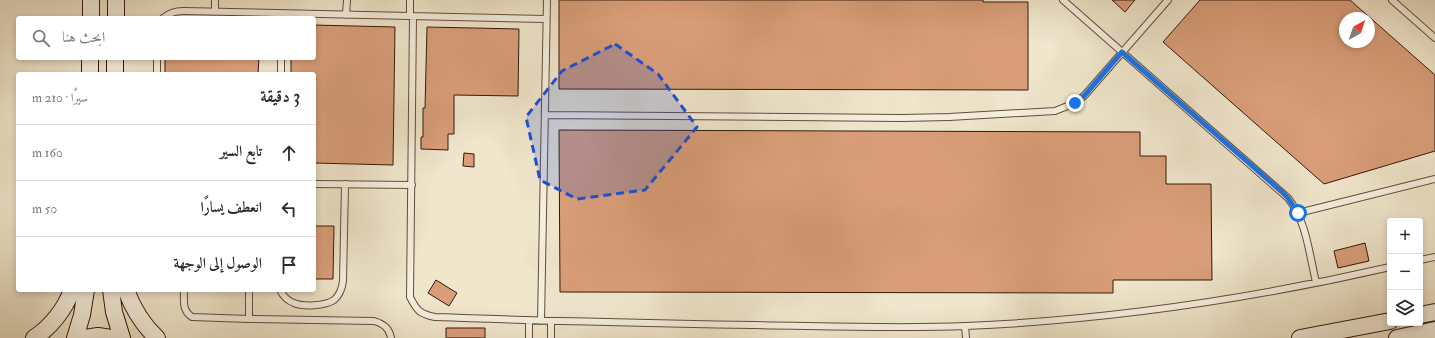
<!DOCTYPE html>
<html lang="ar">
<meta charset="utf-8">
<style>
:root{--surface:#fff;--page:#f7f7f7;--text:#2b2b33;--muted:#7c7c81;--line:#e1e1e2}
body{margin:0;font-family:"IM FELL Double Pica",Amiri,serif;background:var(--page);color:var(--text);direction:rtl}
.controls{position:absolute;right:12px;bottom:12px;display:grid;overflow:hidden;border-radius:4px;box-shadow:0 2px 6px #0003}
.controls button{width:36px;height:36px;display:grid;place-items:center;padding:0;border:0;border-bottom:1px solid var(--line);background:var(--surface);color:var(--text);font:20px sans-serif}
.compass{position:absolute;left:1339px;top:12px;width:36px;height:36px;border-radius:50%;background:var(--surface);box-shadow:0 2px 6px #0003;rotate:40deg}
.stop{position:absolute;width:12px;height:12px;margin:-9px;border:3px solid #1a73e8;border-radius:50%;background:#fff}
.stop.end{background:#1a73e8;border-color:#fff;box-shadow:0 1px 4px #0008}
.list{margin:0;padding:0;list-style:none}
h2{display:flex;justify-content:space-between;align-items:center;height:52px;margin:0;padding:0 16px;font-size:17px}
h2 small{font-size:13px;font-weight:400;color:var(--muted)}
.list li{display:grid;grid-template-columns:26px 1fr auto;gap:12px;align-items:center;box-sizing:border-box;height:56px;padding:0 16px;border-top:1px solid var(--line)}
.list b{display:block;font-size:15px;white-space:nowrap}
.list em{font-size:13px;font-style:normal;color:var(--muted)}
.icon{flex:none;width:22px;height:22px;fill:none;stroke:currentColor;stroke-width:2;stroke-linecap:round;stroke-linejoin:round}
.map{position:relative;flex:none;width:1435px;height:338px;overflow:hidden;direction:ltr}
.search{position:absolute;background:var(--surface);box-shadow:0 2px 6px #0003;left:16px;top:16px;width:300px;height:44px;display:flex;align-items:center;gap:10px;box-sizing:border-box;padding:0 14px;border-radius:4px;color:var(--muted);font-size:15px}
.panel{position:absolute;background:var(--surface);box-shadow:0 2px 6px #0003;left:16px;top:72px;width:300px;height:220px;border-radius:4px;direction:rtl}
.map>svg:first-child{display:block}
.building{fill:#d99e79;stroke:#35180b;fill-rule:evenodd}
.lines{fill:none;stroke-linecap:round;stroke-linejoin:round}
.lane-casing{stroke:#644c3b;stroke-width:8}
.secondary-casing{stroke:#35180b;stroke-width:18}
.lane{stroke:#f5efde;stroke-width:6}
.secondary{stroke:#f5efde;stroke-width:16}
.route{stroke:#1a73e8;stroke-width:5}
.marked{fill:#1d4ed8;fill-opacity:0.2;stroke:#1d4ed8;stroke-width:3;stroke-dasharray:8 5;stroke-linejoin:round}
</style>
<div class="map">
<svg width="1435" height="338" viewBox="0 0 1435 338">
<rect width="100%" height="100%" fill="#f0e6cc"/>
<filter id="stains"><feTurbulence type="fractalNoise" baseFrequency=".005" numOctaves="4"/><feColorMatrix values="0 0 0 0 .2 0 0 0 0 .09 0 0 0 0 .02 0 0 0 .5 -.17"/></filter>
<radialGradient id="worn" r=".72"><stop offset=".6" stop-color="#630" stop-opacity="0"/><stop offset="1" stop-color="#630" stop-opacity=".3"/></radialGradient>
<path class="building" d="M 559,0 L 983,0 L 983,2 L 1028,2 L 1028,90 L 559,89 Z
M 1112,0 L 1135,0 L 1125,12 Z
M 1200,0 L 1350,0 L 1435,75 L 1435,151 L 1324,184 L 1163,42 ZM 1345,18 L 1369,18 L 1369,42 L 1345,42 Z
M 314,25 L 395,27 L 393,165 L 314,163 L 314,74 L 291,74 L 291,58 L 314,58 Z
M 427,27 L 519,29 L 518,96 L 454,95 L 454,134 L 448,134 L 448,150 L 421,149 L 421,137 L 423,137 L 423,108 L 425,108 Z
M 165,58 L 259,58 L 258,74 L 165,74 Z
M 559,130 L 1140,132 L 1140,156 L 1166,156 L 1166,184 L 1211,184 L 1212,280 L 1113,280 L 1113,293 L 560,292 Z
M 464,153 L 474,154 L 474,167 L 463,166 Z
M 314,226 L 334,226 L 333,279 L 314,279 Z
M 1365,243 L 1369,261 L 1338,268 L 1334,251 Z
M 436,280 L 457,293 L 449,306 L 428,293 Z
M 446,328 L 485,328 L 485,338 L 446,338 Z"/>
<g class="lines">
<defs>
<path id="lane" d="M 1063,0 L 1288,198 C 1307,222 1309,254 1316,282
M 1392,0 L 1435,38
M 215,12 L 215,0
M 346,15 L 347,0
M 410,16 L 410,0
M 413,16 L 410,297 C 417,311 420,314 435,317 C 541,321 647,323 753,325 C 824,326 895,329 966,326 C 1108,320 1251,299 1390,267
M 163,18 C 169,13 175,11 183,11 L 546,19
M 157,74 L 157,58
M 281,74 L 281,58
M 545,115 L 902,118 L 949,117 L 1055,111 L 1075,103 L 1084,96 L 1168,0
M 314,184 L 412,185
M 1298,213 L 1435,179
M 1420,260 L 1435,257
M 184,290 C 184,301 182,311 192,317 L 249,319 L 374,321 C 384,324 389,328 391,338
M 280,290 C 283,296 288,301 294,303 C 303,307 325,306 334,300 C 340,295 342,289 343,281 L 345,184
M 249,319 L 249,290
M 541,321 L 547,0
M 965,326 L 966,338
M 529,338 L 529,321
M 551,338 L 551,322"/>
<path id="secondary" d="M 91,18 L 91,0
M 116,18 L 116,0
M 90,74 L 90,58
M 115,74 L 115,58
M 111,290 L 114,312 L 122,338
M 126,290 C 133,309 142,324 157,338
M 1420,315 L 1435,312
M 34,338 C 51,327 65,309 72,290
M 75,338 L 82,315 L 86,290
M 85,338 L 98,336 L 111,338
M 1300,338 L 1390,321
M 1397,338 L 1435,330"/>
</defs>
<use href="#lane" class="lane-casing"/>
<use href="#secondary" class="secondary-casing"/>
<use href="#lane" class="lane"/>
<use href="#secondary" class="secondary"/>
</g>
<g class="lines">
<path class="route" d="M 1075,103 L 1084,96 L 1122,52 L 1282,192 L 1288,198 L 1298,213"/>
</g>
<path class="marked" d="M 615,44 L 658,74 L 697,127 L 645,190 L 577,199 L 540,180 L 526,117 L 562,71 Z"/>
<rect width="100%" height="100%" filter="url(#stains)"/>
<rect width="100%" height="100%" fill="url(#worn)"/>
</svg>
<div class="controls">
<button>+</button>
<button>−</button>
<button><svg class="icon" aria-label="layers" viewBox="0 0 24 24"><path d="M12 4l9 5-9 5-9-5zM3 14l9 5 9-5"/></svg></button>
</div>
<svg class="compass" viewBox="-18 -18 36 36"><path d="M0-13l5 13h-10z" fill="#e53935"/><path d="M0 13l5-13h-10z" fill="#7c7c81"/></svg>
<div class="stop" style="left:1298px;top:213px"></div>
<div class="stop end" style="left:1075px;top:103px"></div>
<div class="search"><svg class="icon" aria-label="search" viewBox="0 0 24 24"><circle cx="10" cy="10" r="6"/><path d="M15 15l6 6"/></svg>ابحث هنا</div>
<section class="panel">
<h2>3 دقيقة<small>سيرًا · 210 m</small></h2>
<ul class="list">
<li><svg class="icon" aria-label="ahead" viewBox="0 0 24 24"><path d="M12 20V5M6 11l6-6 6 6"/></svg><div><b>تابع السير</b></div><em>160 m</em></li>
<li><svg class="icon" aria-label="left" viewBox="0 0 24 24"><path d="M17 20v-9H6M10 6l-5 5 5 5"/></svg><div><b>انعطف يسارًا</b></div><em>50 m</em></li>
<li><svg class="icon" aria-label="arrive" viewBox="0 0 24 24"><path d="M6 21V4h12l-3 4 3 4H6"/></svg><div><b>الوصول إلى الوجهة</b></div></li>
</ul>
</section>
</div>
